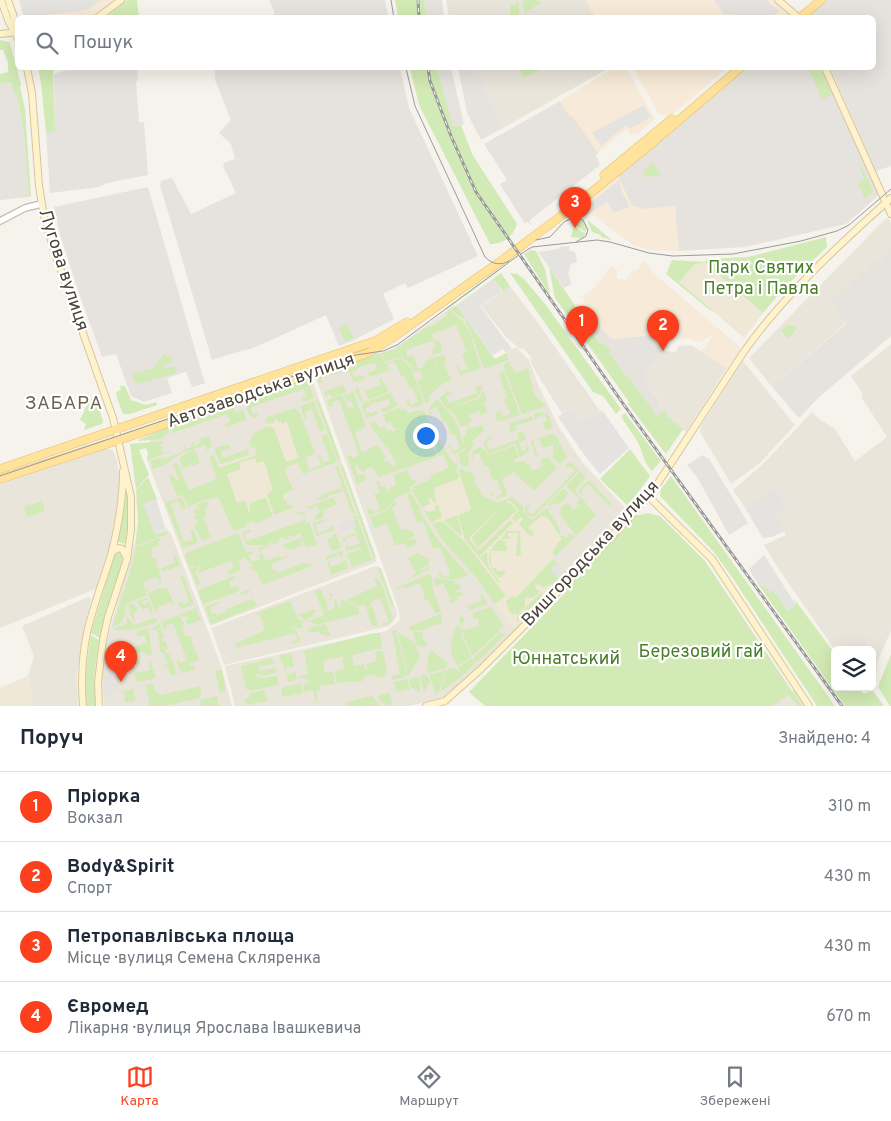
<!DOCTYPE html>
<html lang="uk">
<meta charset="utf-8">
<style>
:root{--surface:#fff;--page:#f6f6f7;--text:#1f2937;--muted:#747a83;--line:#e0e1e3;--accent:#fc3f1d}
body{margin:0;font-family:Overpass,sans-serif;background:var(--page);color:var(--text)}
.controls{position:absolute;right:15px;bottom:15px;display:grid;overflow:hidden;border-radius:8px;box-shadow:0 5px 20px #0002}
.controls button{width:45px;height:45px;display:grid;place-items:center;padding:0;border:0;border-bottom:1px solid var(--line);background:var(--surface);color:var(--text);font:25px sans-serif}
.you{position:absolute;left:425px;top:435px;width:18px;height:18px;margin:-12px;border:4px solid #fff;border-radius:50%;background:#1a73e8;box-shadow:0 0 0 8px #1a73e833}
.badge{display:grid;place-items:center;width:32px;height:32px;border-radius:50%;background:var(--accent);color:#fff;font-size:16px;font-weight:700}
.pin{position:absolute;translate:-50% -41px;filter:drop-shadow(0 1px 2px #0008)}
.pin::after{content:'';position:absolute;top:26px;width:18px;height:15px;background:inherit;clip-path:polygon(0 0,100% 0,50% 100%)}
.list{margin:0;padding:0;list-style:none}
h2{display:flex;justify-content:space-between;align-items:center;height:65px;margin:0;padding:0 20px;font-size:21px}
h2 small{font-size:16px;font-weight:400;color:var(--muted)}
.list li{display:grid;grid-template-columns:32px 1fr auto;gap:15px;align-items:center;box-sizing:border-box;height:70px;padding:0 20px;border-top:1px solid var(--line)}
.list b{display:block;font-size:19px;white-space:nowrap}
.list p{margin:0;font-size:16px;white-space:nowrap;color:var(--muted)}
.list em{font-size:16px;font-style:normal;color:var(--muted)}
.icon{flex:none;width:28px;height:28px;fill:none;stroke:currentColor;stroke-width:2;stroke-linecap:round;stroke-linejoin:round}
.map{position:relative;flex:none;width:891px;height:706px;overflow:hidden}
.search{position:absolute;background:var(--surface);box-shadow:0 5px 20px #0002;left:15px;right:15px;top:15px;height:55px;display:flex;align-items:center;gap:12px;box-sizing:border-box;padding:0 18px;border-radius:8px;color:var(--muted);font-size:19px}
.sheet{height:345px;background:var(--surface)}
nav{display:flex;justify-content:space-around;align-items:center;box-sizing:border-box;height:70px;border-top:1px solid var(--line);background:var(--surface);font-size:14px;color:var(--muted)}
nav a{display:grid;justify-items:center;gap:2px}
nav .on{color:var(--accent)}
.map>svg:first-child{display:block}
.residential{fill:#eae5da}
.commercial{fill:#f7ead8}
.industrial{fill:#e6e2dd}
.education{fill:#efe8d6}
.green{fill:#d2eab5}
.parking{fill:#e5e3e0}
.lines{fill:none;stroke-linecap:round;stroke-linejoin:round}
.tertiary-casing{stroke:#c2bbae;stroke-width:8}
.secondary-casing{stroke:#d6c79b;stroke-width:8}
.primary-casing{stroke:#e6c16a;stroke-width:9}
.tertiary{stroke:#fff;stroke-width:5.5}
.secondary{stroke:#fff3cd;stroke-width:6}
.primary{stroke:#ffe39c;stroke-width:8}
.tram{stroke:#9a9a9a;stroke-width:1}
.rail-casing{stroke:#9a9a9a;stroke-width:3}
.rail{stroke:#fff;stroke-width:1;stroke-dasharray:4;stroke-linecap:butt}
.labels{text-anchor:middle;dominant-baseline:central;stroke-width:4.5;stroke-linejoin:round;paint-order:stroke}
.park-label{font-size:18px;fill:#4a7f2a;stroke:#fff}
.street-label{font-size:18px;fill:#4b4439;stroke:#fff}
.neighbourhood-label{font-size:19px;letter-spacing:1px;fill:#6e6250;stroke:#fff}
</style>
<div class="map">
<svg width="891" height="706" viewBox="0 0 891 706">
<rect width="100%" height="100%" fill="#f6f3ec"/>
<path class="residential" d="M 446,0 L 585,0 L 596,17 L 449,17 Z
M 476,68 L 609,68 L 503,128 Z
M 888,218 L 891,223 L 891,247 L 879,262 L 874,257 L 869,262 L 872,265 L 830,302 L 847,322 L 772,387 L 749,358 L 883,221 Z
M 510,286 L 538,323 L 600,411 L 589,418 L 588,416 L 579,420 L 571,408 L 562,414 L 536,372 L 530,360 L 532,358 L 523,348 L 520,349 L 507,338 L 481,306 Z
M 453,306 L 457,306 L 495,360 L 516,347 L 529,360 L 539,387 L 559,427 L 582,462 L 627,510 L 624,517 L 556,591 L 466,682 L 450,694 L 437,700 L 408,706 L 235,706 L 225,666 L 386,631 L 399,621 L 400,617 L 398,608 L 315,376 L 364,357 L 393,349 Z
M 891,344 L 891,631 L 878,660 L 876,677 L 872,682 L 872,650 L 835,650 L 780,571 L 764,545 L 786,535 L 776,514 L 788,507 L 776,489 L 745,508 L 733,490 L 764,463 L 812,412 L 819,419 L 835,429 L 855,461 L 887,437 L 862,398 L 862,393 L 851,376 Z
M 691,345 L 727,368 L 686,432 L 661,412 L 662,404 L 645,381 L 644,373 L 665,351 L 676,352 L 678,346 Z
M 743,361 L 795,425 L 760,463 L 731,484 L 700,432 L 701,426 Z
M 311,377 L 376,557 L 376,561 L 374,563 L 210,626 L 147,460 L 150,437 L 163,428 Z
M 105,448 L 113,450 L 117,460 L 120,484 L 119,497 L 109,548 L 96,588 L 93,590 L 0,628 L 0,484 Z
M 170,531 L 221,665 L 232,706 L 104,706 L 102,678 L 106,644 L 133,546 Z
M 376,566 L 381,568 L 397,613 L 396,618 L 390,625 L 385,627 L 224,665 L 211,628 Z
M 88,597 L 91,598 L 91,600 L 83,633 L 77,672 L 78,706 L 33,706 L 28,676 L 34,656 L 22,626 Z
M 794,690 L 805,706 L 772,706 Z"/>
<path class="commercial" d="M 18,0 L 115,0 L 99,13 L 87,18 L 24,17 Z
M 585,0 L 773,0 L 789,15 L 786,18 L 602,17 L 598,13 L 594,15 Z
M 614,68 L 626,68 L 655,119 L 636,135 L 634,133 L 632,135 L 626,129 L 598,153 L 573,118 L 569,116 L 560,101 Z
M 633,68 L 727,68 L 670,116 L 659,114 Z
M 617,174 L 643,209 L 675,206 L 679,251 L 648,250 L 633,245 L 579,205 Z
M 645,261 L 650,267 L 651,271 L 739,346 L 740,350 L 727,368 L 701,352 L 713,335 L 700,342 L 687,338 L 679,340 L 678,331 L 658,333 L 658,339 L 653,340 L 652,335 L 614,339 L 609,337 L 599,325 L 586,307 L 587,306 L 582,296 L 591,291 L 600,283 L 599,282 L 610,267 L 612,267 L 618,271 L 616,278 L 619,280 L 621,278 L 625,281 L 632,271 L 636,271 Z"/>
<path class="industrial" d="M 269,0 L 385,0 L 388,17 L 267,17 L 275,14 Z
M 424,0 L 442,0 L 444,17 L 427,17 Z
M 826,0 L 891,0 L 891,166 L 876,171 L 830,68 L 874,68 L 874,18 L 810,18 L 811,13 Z
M 73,68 L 137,68 L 138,81 L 136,81 L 139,122 L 144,122 L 148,175 L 107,183 L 99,187 L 50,193 L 46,132 L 55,130 L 54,74 Z
M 215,68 L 400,68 L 409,108 L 478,256 L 408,288 L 405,283 L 383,294 L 394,319 L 354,340 L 339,346 L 326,315 L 251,349 L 244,350 L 212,360 L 160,185 L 161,181 L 172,178 L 191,214 L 236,193 L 223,166 L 225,162 L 235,159 L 231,144 L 219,133 L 231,120 L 215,80 Z
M 437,68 L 451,68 L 464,124 L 461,125 L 453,126 Z
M 458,68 L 476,68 L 503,128 L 481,140 L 467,113 Z
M 742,68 L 824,68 L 879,195 L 846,224 L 745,247 L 679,251 L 675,206 L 643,209 L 632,205 L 617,174 Z
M 12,82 L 14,92 L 17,95 L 24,134 L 29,197 L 0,200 L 0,84 Z
M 560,101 L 569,116 L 573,117 L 598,153 L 596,156 L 600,165 L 529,221 L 532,225 L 527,222 L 525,224 L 500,184 L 507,180 L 484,144 Z
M 148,187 L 200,367 L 167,378 L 172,393 L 144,402 L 131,396 L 116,354 L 102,357 L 80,296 L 60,235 L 54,207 Z
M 891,247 L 891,336 L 819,397 L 800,417 L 798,417 L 772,387 L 847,323 L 830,302 L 871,265 L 869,262 L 874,257 L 879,262 Z
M 599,325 L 609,337 L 614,339 L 652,335 L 653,340 L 658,338 L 658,333 L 664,333 L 665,351 L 644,373 L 648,378 L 645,381 L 662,405 L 661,407 L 663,411 L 657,417 L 629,377 L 626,376 L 609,353 L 611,351 L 610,350 L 601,344 L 591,331 Z
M 703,455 L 709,459 L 748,523 L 729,535 L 697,477 L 687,465 Z"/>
<path class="education" d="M 705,263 L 763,313 L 744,338 L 679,282 L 695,264 Z
M 293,412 L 310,455 L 284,466 L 293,489 L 287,491 L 289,496 L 283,499 L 285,502 L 292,506 L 233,528 L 217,479 L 218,466 L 251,455 L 253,460 L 266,455 L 259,433 L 266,427 L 265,422 Z
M 457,472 L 459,472 L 463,482 L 493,514 L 509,499 L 531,523 L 543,515 L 549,519 L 559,536 L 566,542 L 554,555 L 555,560 L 568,573 L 515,627 L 509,625 L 476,576 L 447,542 L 415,494 Z
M 28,676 L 33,706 L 0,706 L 0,688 Z"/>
<path class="green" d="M 127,0 L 137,0 L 139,17 L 106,17 Z
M 395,0 L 424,0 L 427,17 L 398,17 Z
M 523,0 L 538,0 L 541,3 L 524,13 Z
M 519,2 L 519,14 L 510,16 L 510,6 Z
M 0,40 L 9,42 L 10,44 L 21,84 L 20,87 L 25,109 L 31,196 L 29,197 L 24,134 L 17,95 L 13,93 L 12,82 L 0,84 L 0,74 L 8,72 L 8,62 L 3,50 L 0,50 Z
M 38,68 L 53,68 L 55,131 L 46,132 L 41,83 Z
M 410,68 L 437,68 L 453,126 L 461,125 L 472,154 L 517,224 C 513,237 503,244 490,244 L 419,105 Z
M 519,68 L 544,68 L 524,78 Z
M 808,68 L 820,68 L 832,95 L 822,99 Z
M 652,163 L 661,174 L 661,175 L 646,177 L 643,172 Z
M 862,167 L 873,191 L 865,199 L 858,183 L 864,179 L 859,168 Z
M 575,212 L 580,214 L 612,240 L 601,237 L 601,235 L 592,232 L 587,220 Z
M 576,217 L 584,221 L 587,228 L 586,232 L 574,225 Z
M 574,226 L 586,234 L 582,238 L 571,237 Z
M 826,237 L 827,247 L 786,286 L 763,313 L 705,263 L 695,264 L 679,282 L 712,310 L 711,311 L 666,274 L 672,260 L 705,262 L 707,259 L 748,257 Z
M 531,250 L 536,251 L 545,269 L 550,295 L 524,254 Z
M 549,267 L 578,310 L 587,308 L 599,325 L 591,332 L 601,344 L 603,342 L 611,351 L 609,353 L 626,376 L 629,377 L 657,416 L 661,412 L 666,411 L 667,416 L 683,429 L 666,454 L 628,404 L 629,402 L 555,298 Z
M 498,270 L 499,271 L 446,310 L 445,309 Z
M 501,273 L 510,286 L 503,291 L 493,279 L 457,306 L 495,359 L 506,353 L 508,359 L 506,361 L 484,369 L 469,328 L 465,320 L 450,310 Z
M 510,273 L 517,274 L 524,279 L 545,304 L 621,409 L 616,414 L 603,396 L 593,392 Z
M 449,310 L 463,322 L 468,328 L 481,368 L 460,375 L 456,367 L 458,366 L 460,371 L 467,369 L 462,354 L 466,353 L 466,350 L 456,325 L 432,334 L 434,341 L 439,340 L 442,348 L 441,352 L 433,355 L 431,350 L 436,347 L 433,341 L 407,349 L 406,351 L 408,357 L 414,356 L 418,369 L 424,366 L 425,361 L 433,358 L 443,384 L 429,395 L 430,399 L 426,404 L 417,381 L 423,378 L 420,370 L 414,372 L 410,364 L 415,362 L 409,364 L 403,358 L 398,347 L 427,327 L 432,326 L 447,315 L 446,313 Z
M 347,324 L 354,338 L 345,342 L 338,328 Z
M 787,325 L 795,326 L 797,328 L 788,339 L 781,331 Z
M 398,348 L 402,358 L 394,358 L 385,362 L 382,353 Z
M 165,352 L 167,357 L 170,356 L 173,362 L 164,365 L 164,369 L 174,366 L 176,373 L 137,384 L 133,380 L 133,373 L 154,368 Z
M 381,353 L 388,371 L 370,377 L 367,372 L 372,372 L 377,368 L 375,363 L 369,365 L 369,364 L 357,368 L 357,370 L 352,372 L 354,377 L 362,376 L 363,374 L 365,379 L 357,382 L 353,381 L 347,365 L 363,358 Z
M 442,355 L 445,356 L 447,361 L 444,362 L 449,376 L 451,376 L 450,382 L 447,381 L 443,384 L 434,358 Z
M 396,359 L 402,359 L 411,368 L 423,400 L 422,405 L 412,408 L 409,406 L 406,401 L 409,400 L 411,405 L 418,402 L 413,388 L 410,389 L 404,375 L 401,376 L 395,362 L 388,364 L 391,370 L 389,371 L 386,364 Z
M 509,362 L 515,373 L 525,370 L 528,367 L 534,394 L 545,405 L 543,407 L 522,414 L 503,365 Z
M 342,367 L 343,368 L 341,372 L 321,378 L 322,382 L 319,383 L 317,376 Z
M 504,371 L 520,415 L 501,421 L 498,413 L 500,421 L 498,422 L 495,415 L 498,411 L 500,411 L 503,417 L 510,414 L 504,399 L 507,398 L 499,373 Z
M 381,378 L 389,392 L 361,402 L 355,391 L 356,387 L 358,386 L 363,401 L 368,399 L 365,391 L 381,385 L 379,379 Z
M 307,379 L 314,398 L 303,402 L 302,398 L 307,396 L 304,389 L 251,407 L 252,414 L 257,413 L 259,416 L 253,418 C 248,416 245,405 246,399 Z
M 343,385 L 346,392 L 332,397 L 330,394 L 325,396 L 324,392 Z
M 481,385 L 482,388 L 478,397 L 448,409 L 439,398 L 448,391 L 450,391 L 452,394 L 446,396 L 449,403 L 477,393 L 475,387 Z
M 120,386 L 125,386 L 131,400 L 146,405 L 156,402 L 157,405 L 130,414 L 123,414 L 117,398 L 116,392 L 121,390 Z
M 483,390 L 487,401 L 484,403 L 487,412 L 480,415 L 479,411 L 469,415 L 472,422 L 467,424 L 469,429 L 481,425 L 485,430 L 472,441 L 474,445 L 468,454 L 469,465 L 465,467 L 459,462 L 460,459 L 458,454 L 465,450 L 463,438 L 467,433 L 465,431 L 468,429 L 466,425 L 460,427 L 457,418 L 449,409 L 477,399 L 481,396 Z
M 353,391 L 366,426 L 355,433 L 362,453 L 378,444 L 386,458 L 383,459 L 384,462 L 388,460 L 392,467 L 397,464 L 388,450 L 390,448 L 387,448 C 383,445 382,442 380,438 C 377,433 372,429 369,423 L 376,422 L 379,428 L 385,426 L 387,431 L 391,430 L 392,432 L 399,428 L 394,429 L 391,422 L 387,424 L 383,415 L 398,408 L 401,410 L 404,409 L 408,413 L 420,410 L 425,412 L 431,427 L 453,462 L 457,464 L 457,472 L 459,477 L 458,479 L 434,488 L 436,503 L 434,503 L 431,498 L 428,499 L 430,504 L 422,507 L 412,491 L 413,487 L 431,479 L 431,476 L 417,481 L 410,487 L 411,492 L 397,497 L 387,509 L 369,515 L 367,511 L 371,509 L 372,512 L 380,509 L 374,494 L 379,493 L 380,491 L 376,481 L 379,481 L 381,487 L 385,486 L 387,492 L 390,491 L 389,488 L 396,485 L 394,475 L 407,470 L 412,479 L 416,481 L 444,470 L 448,467 L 444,455 L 439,456 L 426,426 L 424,425 L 423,426 L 437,457 L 379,477 L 372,467 L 367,468 L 363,473 L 362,470 L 360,471 L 357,464 L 355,466 L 357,475 L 364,474 L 366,478 L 363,481 L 357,484 L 347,456 L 351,455 L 353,458 L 359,455 L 339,400 L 332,402 L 333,406 L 329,407 L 327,400 L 342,394 L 348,409 L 354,407 L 351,401 L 347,402 L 344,394 L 346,393 L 349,398 L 348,394 Z
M 390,393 L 398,406 L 382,413 L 381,408 L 385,408 L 391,404 L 389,399 L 370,404 L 370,406 L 365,408 L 366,413 L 373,413 L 376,410 L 378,414 L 366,418 L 362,407 L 363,403 Z
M 96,397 L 103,421 L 102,424 L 84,430 L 86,424 L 80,420 L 88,403 L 86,399 Z
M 437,399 C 456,419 458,422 464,448 L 455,455 L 448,446 L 451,445 L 453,451 L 460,448 L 455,434 L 451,435 L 446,421 L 443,422 L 437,407 L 430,410 L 432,415 L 430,416 C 427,408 432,405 437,399 Z
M 316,400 L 319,401 L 320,404 L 340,458 L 338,461 Z
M 314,401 L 325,430 L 320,432 L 312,409 L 305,411 L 307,418 L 304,419 L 301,406 Z
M 239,402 L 241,404 L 233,407 L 235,413 L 244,410 L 246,420 L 226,427 L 224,424 L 231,422 L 227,414 L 173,433 L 171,426 Z
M 295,408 L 300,413 L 315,453 L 305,458 L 309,470 L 321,465 L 318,456 L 320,455 L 323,463 L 330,460 L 321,436 L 327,434 L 337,462 L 303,474 L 298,463 L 284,468 L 293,489 L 283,495 C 285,502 287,504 295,507 L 277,514 L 274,514 L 267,494 L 273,490 L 264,461 L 257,463 L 255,458 L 239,463 L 241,469 L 227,474 L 237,503 L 243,501 L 246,502 L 250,515 L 250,503 L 264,498 L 266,498 L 272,515 L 271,517 L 254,524 L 253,521 L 245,524 L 246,527 L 233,530 L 218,497 L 201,501 L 188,507 L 183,496 L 180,495 L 177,496 L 169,476 L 173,475 L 176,480 L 179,479 L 173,464 L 176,463 L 178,465 L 189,490 L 217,479 L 205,445 L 180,454 L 165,465 L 153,469 L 150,461 L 160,458 L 166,459 L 185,450 L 183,445 L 187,449 L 193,446 L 192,442 L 196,441 L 194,443 L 195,446 L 201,443 L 200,441 L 196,440 L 209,436 L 212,446 L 207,450 L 209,457 L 214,455 L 219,468 L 257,455 L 255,447 L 252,448 L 249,442 L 255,433 L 268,426 L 274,428 L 286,462 L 298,458 L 287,422 L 282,424 L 281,421 L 278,422 L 276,419 L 274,420 L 274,423 L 266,424 L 265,419 L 267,417 Z
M 540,412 L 548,414 L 552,425 L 552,428 L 546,431 L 542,423 L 547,421 L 545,414 L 535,419 L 534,414 Z
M 625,413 L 661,461 L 652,471 C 645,464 643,456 640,447 C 636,437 626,426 621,416 Z
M 532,416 L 533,420 L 515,426 L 516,431 L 510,433 L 509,424 Z
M 168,427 L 170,433 L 164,435 L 162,439 L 136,441 Z
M 523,431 L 526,439 L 519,443 L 522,451 L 526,449 L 527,443 L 529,448 L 528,452 L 520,457 L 515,444 L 489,454 L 483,443 L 491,435 L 492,439 L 486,442 L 489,450 L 519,439 L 517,433 Z
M 551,434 L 556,436 L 567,457 L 560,464 L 551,456 L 554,454 L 553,445 L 543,448 L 539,439 L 533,441 L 538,456 L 536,457 L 531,443 L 531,441 Z
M 162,441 L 163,444 L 160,445 L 163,453 L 170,452 L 147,460 L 148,454 L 146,448 L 139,450 L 149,475 L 136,489 L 130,444 Z
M 229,444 L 231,448 L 221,451 L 223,458 L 248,449 L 249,455 L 220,464 L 215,451 L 215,448 Z
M 514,446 L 519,457 L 513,460 L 514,463 L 523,461 L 527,464 L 529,464 L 532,471 L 543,466 L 541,460 L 548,457 L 556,466 L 556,469 L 534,491 L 514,472 L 503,479 L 495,461 L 490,455 Z
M 479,447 C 496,454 502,478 507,493 L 506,495 L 497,499 L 490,493 L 493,492 L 495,497 L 502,494 L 497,480 L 493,481 L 488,466 L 485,467 L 479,453 L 472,455 L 474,460 L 472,461 L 472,453 Z
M 630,449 L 650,476 L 628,506 L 600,479 Z
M 194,450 L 196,451 L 200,463 L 192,466 L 187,453 Z
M 187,453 L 191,466 L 183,468 L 179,458 Z
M 571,462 L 579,470 L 535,516 L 530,517 L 525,512 L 525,507 L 528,504 L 530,506 L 527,510 L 532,515 L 575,471 L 570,466 L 566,469 L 566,465 Z
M 340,464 L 343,466 L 375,555 L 374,560 Z
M 338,465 L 355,513 L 352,514 L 335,466 Z
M 461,467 L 466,472 L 472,472 L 475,478 L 474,482 L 484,497 L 488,498 L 497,503 L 512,497 L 523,506 L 523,511 L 530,519 L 534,519 L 542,511 L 553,507 L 548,510 L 559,527 L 560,535 L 567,538 L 569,533 L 575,537 L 555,556 L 553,554 L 554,549 L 558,545 L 557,543 L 562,539 L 549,519 L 542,515 L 528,527 L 528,529 L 531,530 L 534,534 L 530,536 L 519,525 L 523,519 L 521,517 L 515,522 L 512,518 L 519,510 L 509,500 L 470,537 L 470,540 L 478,550 L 480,549 L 510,520 L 513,523 L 479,557 L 465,540 L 458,515 L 469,511 L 471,508 L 459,472 Z
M 580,471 L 586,477 L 577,487 L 576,492 L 594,513 L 595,516 L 576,536 L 559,513 L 562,510 L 560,508 L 568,503 L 573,510 L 580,505 L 579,503 L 575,504 L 580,499 L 566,486 Z
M 671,476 L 835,706 L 817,706 L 732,577 L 713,551 L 660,496 L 661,489 Z
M 148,477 L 157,499 L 144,504 L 155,534 L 166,531 L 166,526 L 168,534 L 135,546 L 138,521 L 136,490 Z
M 339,480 L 343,491 L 328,496 L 328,498 L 320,500 L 315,500 L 321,497 L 320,495 L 341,488 Z
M 589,480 L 612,504 L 610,506 L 588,484 L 581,491 L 583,493 L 580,494 L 579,489 Z
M 564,488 L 568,493 L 563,502 L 547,506 Z
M 411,493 L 420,508 L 419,510 L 437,539 L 468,575 C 458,581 451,579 440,577 L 438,573 L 441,572 L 444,577 L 450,575 L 450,572 L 440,547 L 433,549 L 423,521 L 417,523 L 407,495 Z
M 126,494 L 128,494 L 128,528 L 126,544 L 118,542 Z
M 335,497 L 334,500 L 338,504 L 323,510 L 324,517 L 315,521 L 316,515 L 320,513 L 319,509 L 316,506 L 311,509 L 307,507 Z
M 178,498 L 182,498 L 186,508 L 182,510 L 178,500 L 171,504 L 184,542 L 193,540 L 190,531 L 194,530 L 197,541 L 197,543 L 183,548 L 165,503 Z
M 42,501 L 45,511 L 27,517 L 24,507 Z
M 395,501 L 397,505 L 392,508 L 400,529 L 405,529 L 413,532 L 414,536 L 409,538 L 410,540 L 415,538 L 417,544 L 408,547 L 408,549 L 404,543 L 392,546 L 394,542 L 387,524 L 374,528 L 370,517 L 389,509 Z
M 203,502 L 207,502 L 209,507 L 204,509 L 207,515 L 203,516 L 211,537 L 202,541 L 195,527 L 195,525 L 198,523 L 194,517 L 197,515 L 195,512 L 193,513 L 193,511 L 199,508 L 198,506 L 192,507 Z
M 506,503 L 509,503 L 517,510 L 478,548 L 472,538 Z
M 438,505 L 442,517 L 433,522 L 430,521 L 424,510 L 426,510 L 428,512 L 436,510 L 435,506 Z
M 303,511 C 310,520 303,532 294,537 L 290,535 L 288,539 L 285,540 L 283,537 L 280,537 L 278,542 L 275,544 L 270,542 L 269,546 L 247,545 L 242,533 L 250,529 L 251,532 L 244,533 L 247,541 L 305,520 L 302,513 L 297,515 L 296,513 Z
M 648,513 L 660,516 L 705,561 L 802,706 L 799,706 L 788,695 L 773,706 L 485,706 L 469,692 L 567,591 L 565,589 L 578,575 L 581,577 L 583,574 L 581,572 L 604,550 L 605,550 L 605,548 L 635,516 Z
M 356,515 L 372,560 L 352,567 L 347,554 L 361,549 L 360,547 L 347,551 L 345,546 L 347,545 L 348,548 L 360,543 L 357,535 L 345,539 L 346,541 L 344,542 L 342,539 L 357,532 L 353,528 L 356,527 L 353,516 Z
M 457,515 L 462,534 L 461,536 L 444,521 L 451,517 L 453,522 L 452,517 Z
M 327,519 L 327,520 L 316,525 L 318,533 L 330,529 L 329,526 L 332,526 L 334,530 L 317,536 L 313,527 L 314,523 Z
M 308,521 L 310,524 L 317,545 L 306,547 L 303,541 L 300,542 L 302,547 L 299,546 L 295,549 L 287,551 L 290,549 L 284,548 L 284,544 L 302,538 L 300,533 Z
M 442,521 L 465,542 L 505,595 L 505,597 L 496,603 L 494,603 L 475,576 L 444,542 L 433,525 L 434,523 Z
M 507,531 L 520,531 L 521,554 L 518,556 L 516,556 L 518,533 L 508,533 L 508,537 L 511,537 L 510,539 L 501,539 Z
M 238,533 L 246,553 L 252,551 L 253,553 L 249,555 L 251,561 L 260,560 L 259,557 L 254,557 L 261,555 L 258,547 L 270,547 L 261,550 L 265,561 L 279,556 L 280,558 L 287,556 L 287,557 L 271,564 L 273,571 L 277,570 L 278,572 L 264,578 L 304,563 L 315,565 L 262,585 L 260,580 L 262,578 L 260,579 L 257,572 L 255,572 L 254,569 L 251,570 L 250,567 L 253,566 L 251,562 L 248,563 L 246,557 L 240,560 L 235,557 L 239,561 L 240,569 L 238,571 L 229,575 L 227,571 L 234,568 L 231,561 L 198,573 L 200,566 L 198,566 L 196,573 L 200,584 L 197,586 L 190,569 L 197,566 L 189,567 L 185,557 L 186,553 Z
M 336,533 L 341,548 L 332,551 L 327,539 L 333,536 L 333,534 Z
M 160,538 L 161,540 L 158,542 L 159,545 L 151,549 L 152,557 L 157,559 L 156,563 L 160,572 L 149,568 L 159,572 L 162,583 L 154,587 L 154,586 L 160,583 L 157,577 L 143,582 L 145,589 L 150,588 L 145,592 L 147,595 L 127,603 C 124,616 126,623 112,627 L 129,575 L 136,547 Z
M 499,540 L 511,542 L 505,542 L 505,546 L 507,546 L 507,551 L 491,551 L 491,568 L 496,568 L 497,571 L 505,571 L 505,574 L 499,578 C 486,562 485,555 499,540 Z
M 118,551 L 120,552 L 123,560 L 106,611 L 100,638 L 91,633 L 115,553 Z
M 341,551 L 343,552 L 343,557 L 341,558 L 339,555 L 328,559 L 331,567 L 342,563 L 342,561 L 345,560 L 349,568 L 331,575 L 326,557 Z
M 487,552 L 488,566 L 500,582 L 499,583 L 480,558 Z
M 417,553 L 429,559 L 428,566 L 421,568 L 422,571 L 429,566 L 429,570 L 408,579 L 416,573 L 408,558 Z
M 176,555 L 180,566 L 162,572 L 161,568 L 175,563 L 173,557 Z
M 553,559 L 555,560 L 566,571 L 566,572 L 563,574 L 565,571 L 557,563 L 551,570 L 558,578 L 560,576 L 561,577 L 552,584 L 543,588 L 541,585 L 535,584 L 536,589 L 540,591 L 534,597 L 525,598 L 525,607 L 517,615 L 515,613 L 513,615 L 509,611 L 506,601 L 513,596 L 516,598 Z
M 377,566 L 381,570 L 393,603 L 392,608 Z
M 430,574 L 432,576 L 433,590 L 441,611 L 435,614 L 433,607 L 430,605 L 427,599 L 425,600 L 421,585 L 419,583 L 405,588 L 404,586 L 398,589 L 397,587 Z
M 183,575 L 194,604 L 181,609 L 178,602 L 181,601 L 183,605 L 189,602 L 180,576 Z
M 234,576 L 235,579 L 229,582 L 231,588 L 238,586 L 238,582 L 239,588 L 237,592 L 203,604 L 198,591 L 200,589 Z
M 374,578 L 380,580 L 393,618 L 391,622 L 383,626 L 382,624 L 389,621 L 380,598 L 370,602 L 371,605 L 366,608 L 364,604 L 358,606 L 346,600 L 377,586 Z
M 438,578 L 456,581 L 454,582 L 455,585 L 458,584 L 458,581 L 461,589 L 455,591 L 455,593 L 461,591 L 463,595 L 458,597 L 457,601 L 450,603 L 450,598 L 443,583 L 435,586 L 434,579 Z
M 756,581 L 771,591 L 773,590 L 796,605 L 794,600 L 798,604 L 835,654 L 835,687 L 858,687 L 864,694 L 870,691 L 873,691 L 884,706 L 845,706 Z
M 161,588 L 168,589 L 175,607 L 170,602 L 157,608 L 157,612 L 155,611 L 148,593 Z
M 321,589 L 325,600 L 331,598 L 329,594 L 331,593 L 332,596 L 330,602 L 329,600 L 326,601 L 328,611 L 335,607 L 334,601 L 336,600 L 339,608 L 342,607 L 340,601 L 344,600 L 358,607 L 359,614 L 315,625 L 310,621 L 306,623 L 307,627 L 305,622 L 301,623 L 304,628 C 295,630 290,625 281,628 L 288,627 L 296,630 L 300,640 L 298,643 L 292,644 L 291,642 L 297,640 L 296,634 L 292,634 L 236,648 L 235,644 L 265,630 L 260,615 L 257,615 L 256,613 L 290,601 L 298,619 L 305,622 L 324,615 L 315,591 Z
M 248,590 L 250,591 L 257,606 L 211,624 L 209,620 L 224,614 L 209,619 L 205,607 L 219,601 L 219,603 L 210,608 L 212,614 L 216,613 L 217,615 L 226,611 L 226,609 L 253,599 L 250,592 L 240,595 L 240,593 Z
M 541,592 L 542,597 L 517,622 L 517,617 Z
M 481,593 L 488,604 L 470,610 L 467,606 L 482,601 L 480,594 Z
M 145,598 L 149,600 L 142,601 L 144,605 L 149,601 L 153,612 L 151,614 L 149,608 L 142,609 L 137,602 Z
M 133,603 L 138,610 L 133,614 L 136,622 C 131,620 128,610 129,605 Z
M 372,606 L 378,625 L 372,626 L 366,609 Z
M 491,607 L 504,627 L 499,630 L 499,632 L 472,656 L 461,629 L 459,617 L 463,616 L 465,622 L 461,624 L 463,630 L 479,626 L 478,618 L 474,619 L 472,613 Z
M 196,608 L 201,620 L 187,625 L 185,620 L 188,619 L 187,616 L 182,617 L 181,614 Z
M 315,609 L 316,612 L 313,613 L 314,616 L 304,620 L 298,615 Z
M 442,613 L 441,624 L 430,626 L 424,630 L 411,631 L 409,627 Z
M 179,615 L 185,626 L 182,628 L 185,636 L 190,636 L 199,660 L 189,664 L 191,667 L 194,666 L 195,670 L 181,673 L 176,661 L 179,660 L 180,663 L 187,660 L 173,623 L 166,625 L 167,629 L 164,630 L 161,622 Z
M 128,618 L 134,625 L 154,618 L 158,620 C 152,627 122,633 113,629 L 128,623 L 126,619 Z
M 159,623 L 164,637 L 161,639 L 162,641 L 166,642 L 168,649 L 164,650 L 165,652 L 170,655 L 177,674 L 170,675 L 168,667 L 165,667 L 164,665 L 168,663 L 164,653 L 161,653 L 157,630 L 151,630 Z
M 326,624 L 330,636 L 325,637 L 325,634 L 319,634 L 318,631 L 309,633 L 308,629 L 309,628 Z
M 456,626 L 459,626 L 463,638 L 462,639 L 464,640 L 471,657 L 458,666 C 448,651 450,644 456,626 Z
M 146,629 L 149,631 L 145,632 L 149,632 L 152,655 L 147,656 L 144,651 L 136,653 L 140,664 L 134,665 L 131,654 L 134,653 L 132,647 L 147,643 L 145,635 L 137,637 L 137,631 Z
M 396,630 L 407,676 L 393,680 L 391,676 L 400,674 L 392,631 Z
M 398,632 L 415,643 L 420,656 L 408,677 Z
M 413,632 L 423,632 L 422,637 L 427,645 L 424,647 L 417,645 Z
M 374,633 L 380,633 L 382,648 L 352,655 L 354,666 L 364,664 L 366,670 L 368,670 L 366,664 L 377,661 L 375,652 L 381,651 L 383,652 L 387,670 L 385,671 L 386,676 L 376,678 L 375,674 L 364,677 L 363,681 L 337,683 L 335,672 L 344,669 L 342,658 L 350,656 L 328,659 L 323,662 L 325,673 L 333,672 L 335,684 L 320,686 L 320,690 L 316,691 L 318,703 L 316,703 L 313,690 L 304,692 L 303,687 L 305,683 L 309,683 L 309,681 L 307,679 L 300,678 L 297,671 L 299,676 L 308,674 L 304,651 Z
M 500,633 L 505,634 L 505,635 L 476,663 L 473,658 Z
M 91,635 L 99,640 L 94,677 L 96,706 L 87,706 C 84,682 87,658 91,635 Z
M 432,651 L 448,663 L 446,668 L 428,673 L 427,669 L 428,655 Z
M 291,653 L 294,667 L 285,667 L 287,675 L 295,671 L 297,680 L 288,682 L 283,663 L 281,663 L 280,655 Z
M 891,654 L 891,706 L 890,706 L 878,687 Z
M 272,658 L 275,664 L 259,666 L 259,671 L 276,668 L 277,672 L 265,675 L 256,674 L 257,677 L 262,678 L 277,676 L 279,685 L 251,691 L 246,689 L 241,666 Z
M 472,658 L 475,664 L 463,675 L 458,668 Z
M 149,662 L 151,662 L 156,678 L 137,682 L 134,671 L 136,673 L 150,670 Z
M 452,668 L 456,668 L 463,676 L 440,692 L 447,670 Z
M 215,670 L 220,670 L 222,671 L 226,691 L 220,693 Z
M 446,670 L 439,692 L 436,695 L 429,675 Z
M 427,675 L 430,682 L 424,692 L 420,678 L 421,676 Z
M 416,677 L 419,678 L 420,693 L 411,687 L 409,679 Z
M 408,679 L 409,689 L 396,692 L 394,682 Z
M 153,683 L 155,691 L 160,695 L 200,686 L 202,694 L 200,695 L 200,698 L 164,706 L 150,706 L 145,685 Z
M 301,683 L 303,693 L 295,695 L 294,692 L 294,695 L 282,697 L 281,688 Z
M 131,687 L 133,689 L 136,701 L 126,703 L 124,701 L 125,698 L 124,692 L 122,692 L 122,689 L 123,691 L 131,690 Z
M 264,690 L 267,701 L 247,705 L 245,699 L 249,698 L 250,693 Z
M 390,693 L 392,704 L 386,706 L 378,698 L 379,695 Z
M 217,696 L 219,706 L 201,706 L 200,700 Z
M 372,696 L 379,704 L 378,706 L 346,706 L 346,702 Z"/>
<path class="parking" d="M 19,0 L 101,0 L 89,9 L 79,11 L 24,18 Z
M 714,0 L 766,0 L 779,11 L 772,17 L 732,17 L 728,13 L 725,16 Z
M 884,2 L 888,12 L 891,11 L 891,22 L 883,26 L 874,6 Z
M 880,27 L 886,41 L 874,46 L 874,30 Z
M 833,97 L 839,110 L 827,115 L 821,103 Z
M 644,105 L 651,117 L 630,129 L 626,125 L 601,146 L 592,133 Z
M 838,114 L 861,167 L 860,169 L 864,179 L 859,182 L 831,117 Z
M 619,180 L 622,192 L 630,207 L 613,213 L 608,202 L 591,212 L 586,207 Z
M 569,246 L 570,251 L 575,252 L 577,262 L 571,264 L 568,274 L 572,284 L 564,288 L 538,252 L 558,249 L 560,247 Z
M 493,279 L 502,291 L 480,306 L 512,349 L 506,353 L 503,349 L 493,355 L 457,306 Z
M 368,307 L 373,316 L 357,324 L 362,335 L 354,338 L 347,324 L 339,328 L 345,342 L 342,343 L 333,324 Z
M 847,359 L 852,363 L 853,368 L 819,397 L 809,407 L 806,404 L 810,400 L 811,397 L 809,395 L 812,391 L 815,393 L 818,390 L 822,385 L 820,382 Z
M 200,367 L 205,383 L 192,387 L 186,371 Z
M 571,408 L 579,420 L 588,416 L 589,418 L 602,410 L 629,448 L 600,474 L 585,456 L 558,417 Z
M 775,488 L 788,507 L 776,514 L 785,531 L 772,537 L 763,538 L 745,508 Z
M 156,499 L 166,530 L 155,534 L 143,504 Z
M 353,519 L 356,527 L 341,532 L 338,525 Z
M 764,555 L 796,605 L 788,611 L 773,591 L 771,592 L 756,581 L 749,569 Z
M 557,563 L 565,571 L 558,578 L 550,570 Z
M 110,637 L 116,645 L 116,649 L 115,650 L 116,657 L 113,661 L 115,667 L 112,672 L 113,682 L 118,684 L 118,691 L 115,693 L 114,691 L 109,693 L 105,697 L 104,683 Z"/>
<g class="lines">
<defs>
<path id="tertiary" d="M 0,221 L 25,208 L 41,204"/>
<path id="secondary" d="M 1,0 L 8,20 L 18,39
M 8,0 L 14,17 L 15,29
M 778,0 L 799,18
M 97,18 L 121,0
M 0,34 L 18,32
M 27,68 L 32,93 L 39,186 L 44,216 L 54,251 L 113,418 L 131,497 L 131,530 L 127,559 L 108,617 L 103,640 L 98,682 L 99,706
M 825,68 L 891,214
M 648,496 L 712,559 L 809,706
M 112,552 L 118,548 L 122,549 L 127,558
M 83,706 C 81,682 82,657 87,633 C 93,606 103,581 111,555 C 118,528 123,499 123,471
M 426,706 L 445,701 L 481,669 L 576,574 L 631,516 L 658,483 L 743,353 C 781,298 841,243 891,198"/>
<path id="primary" d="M 800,18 L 821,0
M 604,175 L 672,119
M 0,469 L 375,341 L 407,322
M 0,479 L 131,436 L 343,362 L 368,353 L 392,338 L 501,261 L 573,207 L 644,150 L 740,68"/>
</defs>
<use href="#tertiary" class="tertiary-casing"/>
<use href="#secondary" class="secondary-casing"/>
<use href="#primary" class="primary-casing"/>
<use href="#tertiary" class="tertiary"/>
<use href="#secondary" class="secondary"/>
<use href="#primary" class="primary"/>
<path class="tram" d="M 391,0 L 394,18
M 406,68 L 415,106 L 485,257 C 492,264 500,266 509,261
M 536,240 L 550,237 L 564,222 L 574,217 L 583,220 L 588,230 L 586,236 L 576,242
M 0,476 L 356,355 L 383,351 L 397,345 L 516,257 L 532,247 L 597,240 L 610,242 L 649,253 L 673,256 L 733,254 L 801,241 L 837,231 L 849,225 L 891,189"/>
<defs>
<path id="rail" d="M 418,0 L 419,18
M 428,68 L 430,81 L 451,136 L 476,192 L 624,405 L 842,706"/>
</defs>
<use href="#rail" class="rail-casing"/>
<use href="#rail" class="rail"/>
</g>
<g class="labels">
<g class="park-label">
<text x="761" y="268">Парк Святих<tspan x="761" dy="21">Петра і Павла</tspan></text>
<text x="701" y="652">Березовий гай</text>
<text x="566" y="659">Юннатський</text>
</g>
<g class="street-label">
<text transform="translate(63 270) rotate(72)">Лугова вулиця</text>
<text transform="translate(261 391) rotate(-19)">Автозаводська вулиця</text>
<text transform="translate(591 554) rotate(-47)">Вишгородська вулиця</text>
</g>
<g class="neighbourhood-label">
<text x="64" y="404">ЗАБАРА</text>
</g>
</g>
</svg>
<div class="controls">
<button><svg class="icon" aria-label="layers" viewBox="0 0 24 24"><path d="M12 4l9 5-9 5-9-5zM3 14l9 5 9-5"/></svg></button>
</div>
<div class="you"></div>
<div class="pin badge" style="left:582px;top:347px">1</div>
<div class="pin badge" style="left:663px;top:351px">2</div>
<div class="pin badge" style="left:575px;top:228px">3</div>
<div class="pin badge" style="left:121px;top:682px">4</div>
<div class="search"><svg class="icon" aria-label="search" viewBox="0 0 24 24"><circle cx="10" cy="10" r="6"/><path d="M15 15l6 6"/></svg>Пошук</div>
</div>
<section class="sheet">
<h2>Поруч<small>Знайдено: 4</small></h2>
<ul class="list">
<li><span class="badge">1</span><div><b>Пріорка</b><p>Вокзал</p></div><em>310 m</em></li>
<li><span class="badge">2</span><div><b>Body&amp;Spirit</b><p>Спорт</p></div><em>430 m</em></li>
<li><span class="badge">3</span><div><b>Петропавлівська площа</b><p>Місце · вулиця Семена Скляренка</p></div><em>430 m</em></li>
<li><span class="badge">4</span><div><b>Євромед</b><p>Лікарня · вулиця Ярослава Івашкевича</p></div><em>670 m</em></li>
</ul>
</section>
<nav>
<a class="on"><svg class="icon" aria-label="map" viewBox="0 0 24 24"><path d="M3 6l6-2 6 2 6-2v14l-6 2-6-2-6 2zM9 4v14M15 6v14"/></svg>Карта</a>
<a><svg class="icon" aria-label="directions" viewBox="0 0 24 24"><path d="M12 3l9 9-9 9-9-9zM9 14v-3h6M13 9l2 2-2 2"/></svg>Маршрут</a>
<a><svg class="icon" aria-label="saved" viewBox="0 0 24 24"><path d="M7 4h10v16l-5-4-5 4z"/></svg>Збережені</a>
</nav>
